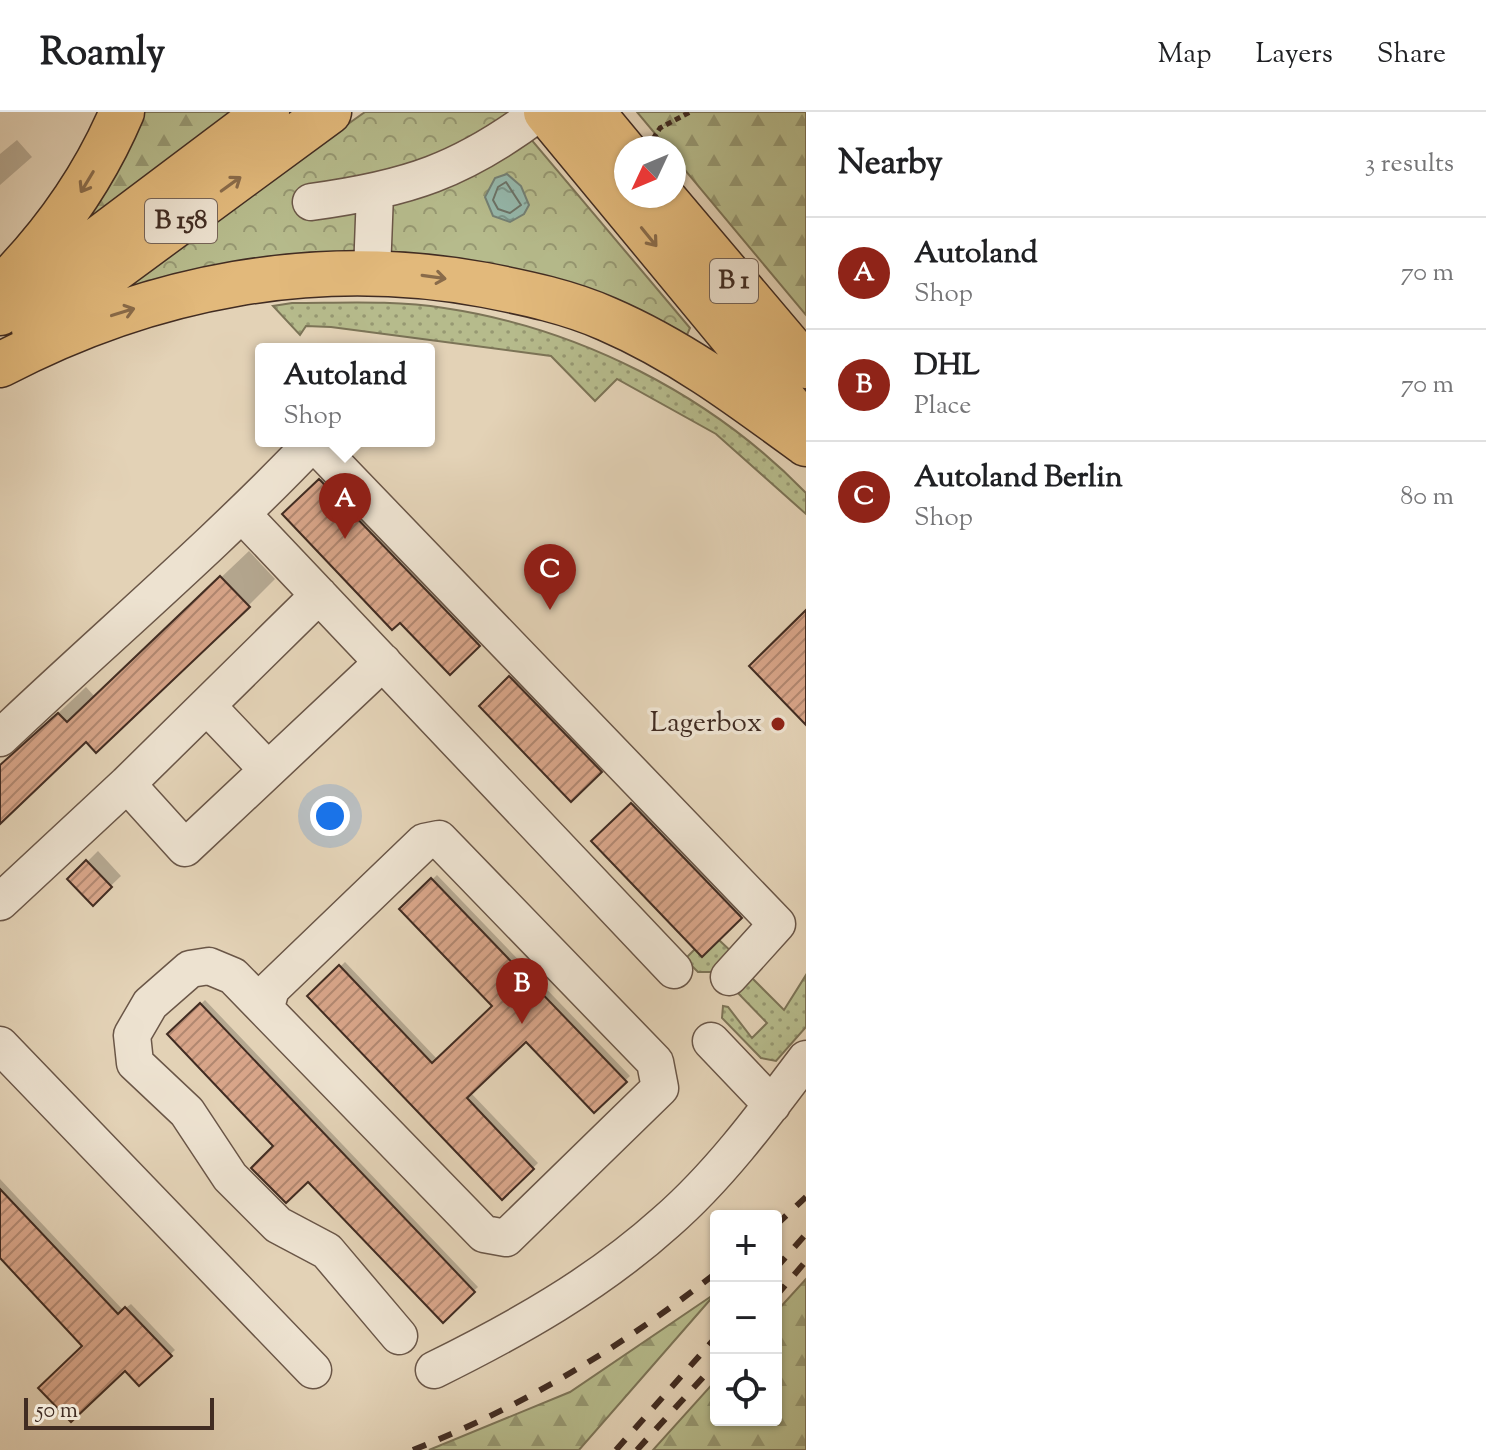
<!DOCTYPE html>
<meta charset="utf-8">
<style>
:root{--surface:#fff;--page:#f2f2f2;--text:#202124;--muted:#757577;--line:#e0e0e0;--accent:#8f2418}
body{margin:0;font-family:"Sorts Mill Goudy",serif;background:var(--page);color:var(--text)}
.controls{position:absolute;right:24px;bottom:24px;display:grid;overflow:hidden;border-radius:8px;box-shadow:0 2px 6px #0004}
.controls button{width:72px;height:72px;display:grid;place-items:center;padding:0;border:0;border-bottom:2px solid var(--line);background:var(--surface);color:var(--text);font:40px sans-serif}
.compass{position:absolute;left:614px;top:24px;width:72px;height:72px;border-radius:50%;background:var(--surface);box-shadow:0 2px 6px #0004;rotate:226deg}
.scale{position:absolute;left:24px;bottom:20px;width:190px;box-sizing:border-box;padding-left:8px;border:4px solid #412c22;border-top:0;font-size:22px;line-height:28px;white-space:nowrap;color:#412c22;-webkit-text-stroke:6px #ede2d0;paint-order:stroke}
.you{position:absolute;left:330px;top:704px;width:28px;height:28px;margin:-20px;border:6px solid #fff;border-radius:50%;background:#1a73e8;box-shadow:0 0 0 12px #1a73e833}
.badge{display:grid;place-items:center;width:52px;height:52px;border-radius:50%;background:var(--accent);color:#fff;font-size:26px;font-weight:700}
.pin{position:absolute;translate:-50% -66px;filter:drop-shadow(0 2px 4px #0008)}
.pin::after{content:'';position:absolute;top:42px;width:28px;height:24px;background:inherit;clip-path:polygon(0 0,100% 0,50% 100%)}
.popup{position:absolute;left:255px;top:231px;width:180px;height:104px;box-sizing:border-box;display:grid;place-content:center;border-radius:8px;background:var(--surface);filter:drop-shadow(0 2px 6px #0005);font-size:26px;white-space:nowrap;color:var(--muted)}
.popup b{font-size:30px;color:var(--text)}
.popup::after{content:'';position:absolute;left:50%;top:100%;margin-left:-16px;border:16px solid transparent;border-top-color:var(--surface)}
.list{margin:0;padding:0;list-style:none}
h2{display:flex;justify-content:space-between;align-items:center;height:104px;margin:0;padding:0 32px;font-size:34px}
h2 small{font-size:26px;font-weight:400;color:var(--muted)}
.list li{display:grid;grid-template-columns:52px 1fr auto;gap:24px;align-items:center;box-sizing:border-box;height:112px;padding:0 32px;border-top:2px solid var(--line)}
.list b{display:block;font-size:30px;white-space:nowrap}
.list p{margin:0;font-size:26px;white-space:nowrap;color:var(--muted)}
.list em{font-size:26px;font-style:normal;color:var(--muted)}
.icon{flex:none;width:44px;height:44px;fill:none;stroke:currentColor;stroke-width:2;stroke-linecap:round;stroke-linejoin:round}
.map{position:relative;flex:none;width:806px;height:1338px;overflow:hidden}
header{display:flex;align-items:center;gap:48px;box-sizing:border-box;height:112px;padding:0 40px;background:var(--surface);border-bottom:2px solid var(--line)}
header strong{font-size:38px}
nav{display:flex;gap:44px;margin-inline-start:auto;font-size:28px}
main{display:flex}
aside{flex:1;background:var(--surface)}
.map>svg:first-child{display:block}
.grass{fill:url(#grass-dots);stroke:#7c7457;stroke-width:2}
.forest{fill:url(#forest-firs);stroke:#7c7457;stroke-width:2}
.park{fill:url(#park-crowns);stroke:#7c7457;stroke-width:2}
.water{fill:url(#water-ripples);stroke:#738075;stroke-width:2}
.shadow{fill:#0003}
.lines{fill:none;stroke-linecap:round;stroke-linejoin:round}
.shore{stroke:#6b7267;stroke-width:2}
.building{fill:url(#building-hatch);stroke:#412c22;stroke-width:2}
.minor-casing{stroke:#6a5647;stroke-width:39}
.major-casing{stroke:#412c22;stroke-width:47}
.path{stroke:#412c22;stroke-width:5;stroke-dasharray:6 4;stroke-linecap:butt}
.minor{stroke:#ede2d0;stroke-width:36}
.major{stroke:#e2b97b;stroke-width:44}
.rail{stroke:#412c22;stroke-width:6;stroke-dasharray:14 14;stroke-linecap:butt}
.oneway{stroke:#896b4a}
.poi-dot{fill:#8f2418;stroke:#ede2d0;stroke-width:3}
.labels{text-anchor:middle;dominant-baseline:central;stroke-width:7;stroke-linejoin:round;paint-order:stroke}
.shield{fill:#ede2d0;stroke:#756356;stroke-width:2}
.shield-label{font-size:26px;font-weight:bold;fill:#412c22}
.poi-label{font-size:28px;fill:#412c22;stroke:#ede2d0;text-anchor:end}
</style>
<header>
<strong>Roamly</strong>
<nav><a>Map</a><a>Layers</a><a>Share</a></nav>
</header>
<main>
<div class="map">
<svg width="806" height="1338" viewBox="0 0 806 1338">
<defs>
<pattern id="grass-dots" width="8" height="8" patternUnits="userSpaceOnUse" patternTransform="scale(2)"><rect width="8" height="8" fill="#b6bb8c"/><path d="M2 2h.1M6 6h.1" fill="none" stroke="#969872" stroke-width="1.8" stroke-linecap="round"/></pattern>
<pattern id="forest-firs" width="22" height="20" patternUnits="userSpaceOnUse" patternTransform="scale(2)"><rect width="22" height="20" fill="#b6bb8c"/><path d="M5 1l3.5 6h-7zM16 11l3.5 6h-7z" fill="#969872"/></pattern>
<pattern id="park-crowns" width="20" height="18" patternUnits="userSpaceOnUse" patternTransform="scale(2)"><rect width="20" height="18" fill="#b6bb8c"/><path d="M2 6a3 3 0 1 1 6 0M12 15a3 3 0 1 1 6 0" fill="none" stroke="#969872"/></pattern>
<pattern id="water-ripples" width="26" height="14" patternUnits="userSpaceOnUse" patternTransform="scale(2)"><rect width="26" height="14" fill="#95b8ac"/><path d="M2 4q2-2 4 0t4 0M15 11q2-2 4 0t4 0" fill="none" stroke="#7b968c"/></pattern>
<pattern id="building-hatch" width="6" height="6" patternUnits="userSpaceOnUse" patternTransform="scale(2)"><rect width="6" height="6" fill="#d8a589"/><path d="M-1 1l2-2M0 6l6-6M5 7l2-2" fill="none" stroke="#b18770"/></pattern>
</defs>
<rect width="100%" height="100%" fill="#e3d2b6"/>
<filter id="stains"><feTurbulence type="fractalNoise" baseFrequency=".0025" numOctaves="4"/><feColorMatrix values="0 0 0 0 .2 0 0 0 0 .09 0 0 0 0 .02 0 0 0 .5 -.17"/></filter>
<radialGradient id="worn" r=".72"><stop offset=".6" stop-color="#630" stop-opacity="0"/><stop offset="1" stop-color="#630" stop-opacity=".3"/></radialGradient>
<path class="grass" d="M 292,191 C 342,191 394,188 444,196 C 579,216 711,283 806,381 L 806,402 L 716,322 L 617,267 L 595,289 L 551,244 L 331,215 L 306,214 L 300,223 L 273,194 Z
M 719,828 L 736,844 L 717,860 L 698,860 L 685,847 L 695,837 Z
M 749,863 L 784,898 L 806,863 L 806,915 L 776,949 L 761,946 L 722,906 L 723,894 L 728,895 L 752,926 L 767,911 L 735,878 Z"/>
<path class="forest" d="M 140,0 L 232,0 L 73,119 Z
M 637,0 L 806,0 L 806,203 L 674,45 L 674,36 L 667,36 Z
M 806,1167 L 806,1338 L 653,1338 L 716,1268 L 716,1308 L 776,1308 L 776,1200 Z
M 716,1181 L 579,1338 L 429,1338 L 570,1280 Z"/>
<path class="park" d="M 365,0 L 508,0 L 690,216 L 683,232 L 564,178 L 103,185 Z"/>
<path class="water" d="M 507,62 L 521,74 L 529,93 L 524,102 L 510,110 L 493,104 L 485,85 L 495,66 Z"/>
<path class="shadow" d="M 17,28 L 32,45 L 0,73 L 0,42 Z
M 326,362 L 484,527 L 450,560 L 400,508 L 285,402 Z
M 249,439 L 275,467 L 248,494 L 86,627 L 0,709 L 0,656 L 86,575 L 95,585 Z
M 521,555 L 611,649 L 571,687 L 482,594 Z
M 637,688 L 745,800 L 702,842 L 594,729 Z
M 98,739 L 121,764 L 93,791 L 70,767 Z
M 437,763 L 630,964 L 594,998 L 526,927 L 470,980 L 538,1051 L 503,1085 L 310,884 L 345,850 L 438,948 L 495,894 L 402,797 Z
M 205,888 L 478,1175 L 443,1208 L 170,922 Z
M 0,1067 L 123,1198 L 131,1192 L 175,1238 L 139,1272 L 125,1256 L 85,1234 L 0,1143 Z"/>
<g class="lines">
<path class="shore" d="M 506,70 L 521,93 L 510,101 L 498,97 L 493,88 L 498,75 Z"/>
</g>
<path class="building" d="M 319,367 L 480,534 L 450,563 L 400,511 L 392,518 L 282,402 Z
M 220,464 L 250,495 L 96,641 L 86,630 L 0,712 L 0,653 L 58,601 L 67,610 Z
M 806,498 L 806,613 L 749,554 Z
M 509,564 L 602,660 L 571,690 L 479,594 Z
M 631,691 L 742,806 L 702,845 L 591,729 Z
M 86,748 L 112,775 L 93,794 L 67,767 Z
M 431,766 L 627,970 L 594,1001 L 526,930 L 467,986 L 534,1057 L 502,1088 L 307,884 L 339,853 L 432,951 L 492,894 L 399,797 Z
M 200,891 L 475,1180 L 443,1211 L 308,1070 L 286,1091 L 251,1056 L 273,1034 L 167,922 Z
M 0,1077 L 118,1202 L 125,1195 L 172,1244 L 139,1274 L 125,1259 L 71,1310 L 38,1276 L 82,1234 L 0,1146 Z"/>
<g class="lines">
<defs>
<path id="minor" d="M 311,90 C 407,77 462,59 540,0
M 372,160 L 375,81
M 243,403 L 674,858
M 208,595 L 267,657
M 0,626 C 104,527 214,434 313,330 L 777,812 L 729,865
M 127,672 L 185,736 L 383,550
M 0,790 L 127,672 L 319,483
M 266,895 L 271,877 L 424,730 L 439,727 L 655,950 L 660,976 L 506,1126 L 484,1122 L 233,864 L 209,854 L 190,857 L 150,892 L 132,923 L 135,951 L 187,1000 L 230,1065 L 278,1113 L 327,1139 L 399,1224
M 711,929 L 772,993
M 0,933 L 313,1258
M 434,1258 C 517,1217 597,1172 666,1110 C 719,1064 764,1003 806,947"/>
<path id="major" d="M 546,0 L 799,306
M 592,0 L 626,41
M 662,84 L 806,254
M 2,175 C 53,124 94,66 122,0
M 0,201 L 267,0
M 34,217 L 329,0
M 0,253 C 151,174 317,142 485,173 C 526,181 569,190 607,207 C 681,239 742,285 806,332"/>
</defs>
<use href="#minor" class="minor-casing"/>
<use href="#major" class="major-casing"/>
<path class="path" d="M 653,27 L 660,16 L 690,0"/>
<use href="#minor" class="minor"/>
<use href="#major" class="major"/>
<path class="rail" d="M 776,1113 L 806,1085
M 776,1156 L 806,1122
M 776,1184 L 806,1149
M 413,1338 C 524,1294 623,1234 716,1161
M 616,1338 L 716,1225
M 637,1338 L 716,1251"/>
</g>
<defs><path id="oneway-shaft" d="M-6 0H5M1.5-3L5.5 0L1.5 3" fill="none" stroke-width="1.6" stroke-linecap="round" stroke-linejoin="round" transform="scale(2)"/></defs>
<g class="oneway">
<use href="#oneway-shaft" transform="translate(87 70) rotate(121)"/>
<use href="#oneway-shaft" transform="translate(231 72) rotate(-36)"/>
<use href="#oneway-shaft" transform="translate(649 125) rotate(51)"/>
<use href="#oneway-shaft" transform="translate(434 165) rotate(8)"/>
<use href="#oneway-shaft" transform="translate(123 200) rotate(-17)"/>
</g>
<circle class="poi-dot" cx="778" cy="612" r="8"/>
<g class="labels">
<g class="shield">
<rect x="145" y="87" width="72" height="44" rx="6"/>
<rect x="710" y="147" width="48" height="44" rx="6"/>
</g>
<g class="shield-label">
<text x="181" y="109">B 158</text>
<text x="734" y="169">B 1</text>
</g>
<g class="poi-label">
<text x="762" y="612">Lagerbox</text>
</g>
</g>
<rect width="100%" height="100%" filter="url(#stains)"/>
<rect width="100%" height="100%" fill="url(#worn)"/>
</svg>
<div class="controls">
<button>+</button>
<button>−</button>
<button><svg class="icon" aria-label="locate" viewBox="0 0 24 24"><circle cx="12" cy="12" r="6"/><path d="M12 2v4M12 18v4M2 12h4M18 12h4"/></svg></button>
</div>
<svg class="compass" viewBox="-18 -18 36 36"><path d="M0-13l5 13h-10z" fill="#e53935"/><path d="M0 13l5-13h-10z" fill="#757577"/></svg>
<div class="scale">50 m</div>
<div class="you"></div>
<div class="pin badge" style="left:345px;top:427px">A</div>
<div class="popup"><b>Autoland</b>Shop</div>
<div class="pin badge" style="left:522px;top:912px">B</div>
<div class="pin badge" style="left:550px;top:498px">C</div>
</div>
<aside>
<h2>Nearby<small>3 results</small></h2>
<ul class="list">
<li><span class="badge">A</span><div><b>Autoland</b><p>Shop</p></div><em>70 m</em></li>
<li><span class="badge">B</span><div><b>DHL</b><p>Place</p></div><em>70 m</em></li>
<li><span class="badge">C</span><div><b>Autoland Berlin</b><p>Shop</p></div><em>80 m</em></li>
</ul>
</aside>
</main>
